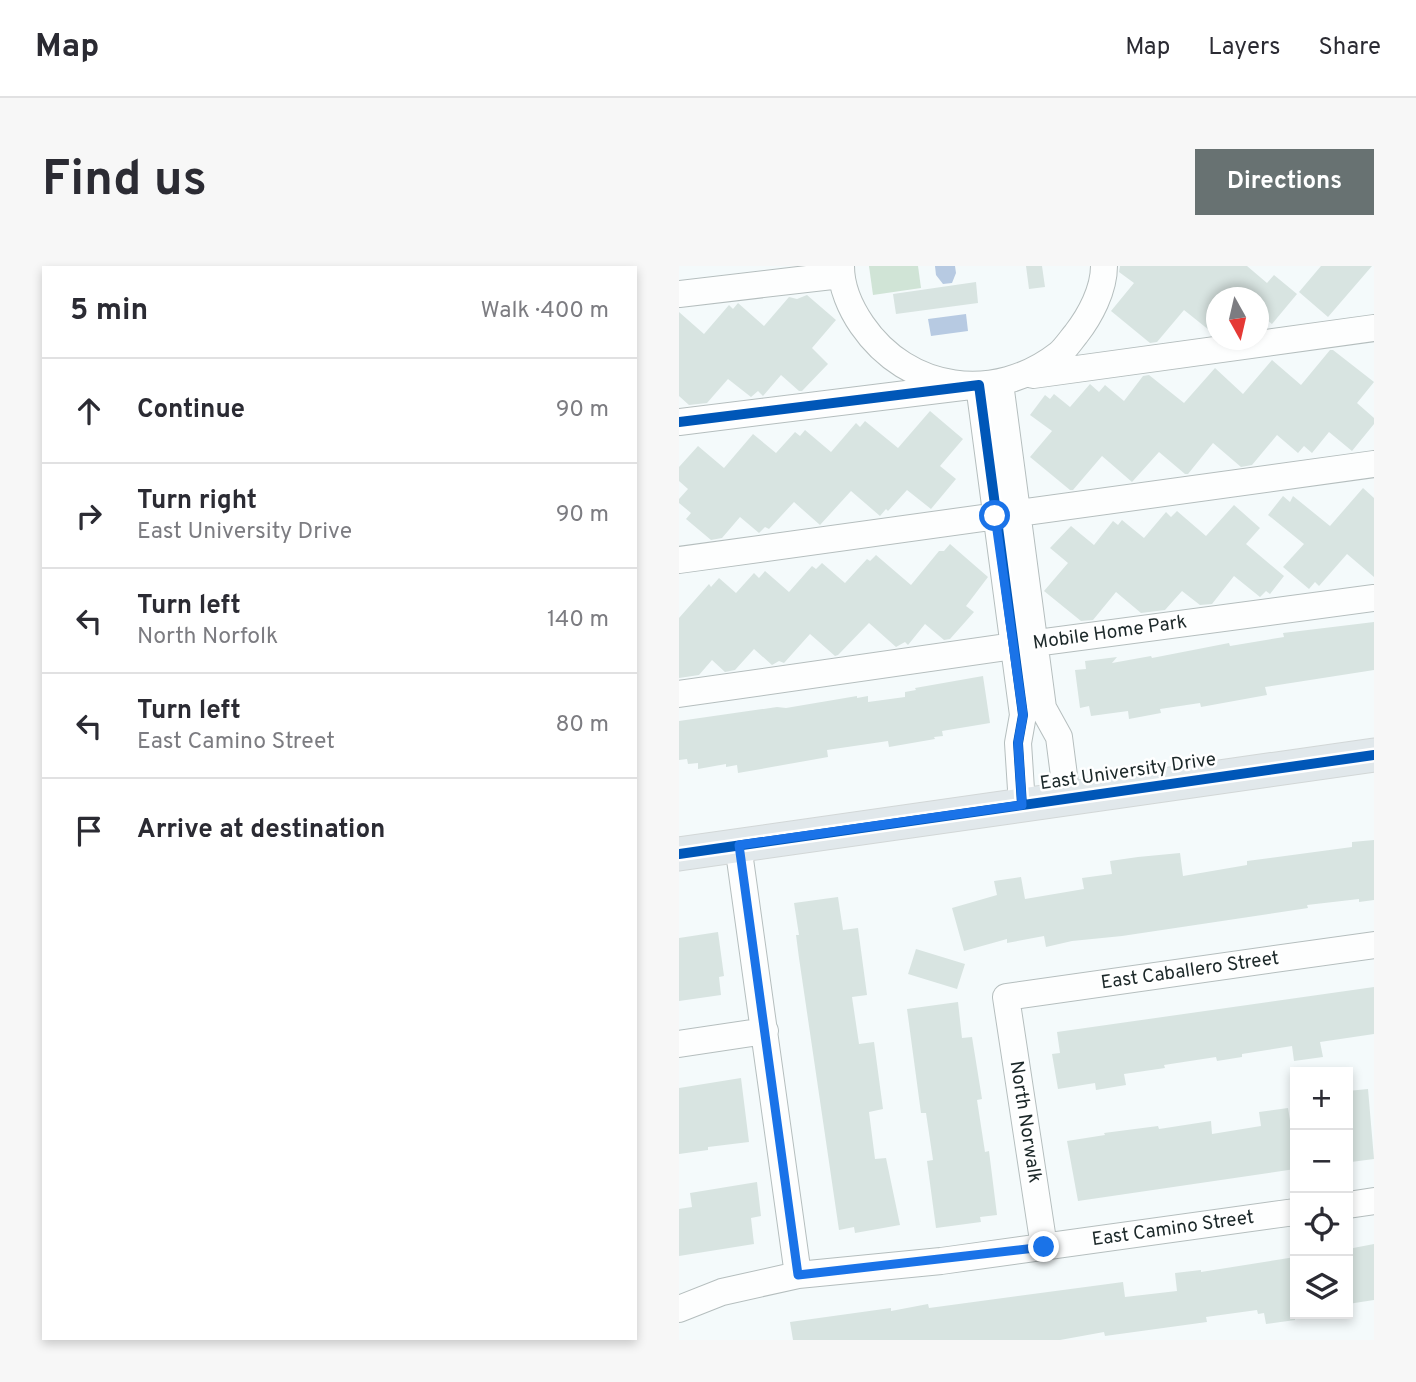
<!DOCTYPE html>
<meta charset="utf-8">
<style>
:root{--surface:#fff;--page:#f7f7f7;--text:#2b2b33;--muted:#7c7c81;--line:#e1e1e2;--accent:#687272}
body{margin:0;font-family:Overpass,sans-serif;background:var(--page);color:var(--text)}
.controls{position:absolute;right:21px;bottom:21px;display:grid;overflow:hidden;border-radius:0px;box-shadow:0 4px 10px #0003}
.controls button{width:63px;height:63px;display:grid;place-items:center;padding:0;border:0;border-bottom:2px solid var(--line);background:var(--surface);color:var(--text);font:35px sans-serif}
.compass{position:absolute;left:527px;top:21px;width:63px;height:63px;border-radius:50%;background:var(--surface);box-shadow:0 4px 10px #0003;rotate:172deg}
.stop{position:absolute;width:21px;height:21px;margin:-16px;border:5px solid #1a73e8;border-radius:50%;background:#fff}
.stop.end{background:#1a73e8;border-color:#fff;box-shadow:0 2px 7px #0008}
.list{margin:0;padding:0;list-style:none}
h2{display:flex;justify-content:space-between;align-items:center;height:91px;margin:0;padding:0 28px;font-size:30px}
h2 small{font-size:23px;font-weight:400;color:var(--muted)}
.list li{display:grid;grid-template-columns:46px 1fr auto;gap:21px;align-items:center;box-sizing:border-box;height:105px;padding:0 28px;border-top:2px solid var(--line)}
.list b{display:block;font-size:26px;white-space:nowrap}
.list p{margin:0;font-size:23px;white-space:nowrap;color:var(--muted)}
.list em{font-size:23px;font-style:normal;color:var(--muted)}
.icon{flex:none;width:38px;height:38px;fill:none;stroke:currentColor;stroke-width:2;stroke-linecap:round;stroke-linejoin:round}
.map{position:relative;flex:none;width:695px;height:1074px;overflow:hidden;border-radius:0px}
header{display:flex;align-items:center;gap:42px;box-sizing:border-box;height:98px;padding:0 35px;background:var(--surface);border-bottom:2px solid var(--line)}
header strong{font-size:33px}
nav{display:flex;gap:38px;margin-inline-start:auto;font-size:24px}
.intro{display:flex;align-items:center;justify-content:space-between;box-sizing:border-box;height:168px;padding:0 42px}
h1{margin:0;font-size:49px}
.button{padding:18px 32px;border-radius:0px;background:var(--accent);color:#fff;font-size:24px;font-weight:700}
main{display:flex;gap:42px;padding:0 42px}
aside{flex:1;background:var(--surface);border-radius:0px;box-shadow:0 4px 10px #0003}
.map>svg:first-child{display:block}
.green{fill:#d0e4d6}
.water{fill:#b7cae2}
.building{fill:#d8e4e1}
.lines{fill:none;stroke-linecap:round;stroke-linejoin:round}
.minor-casing{stroke:#b5bebe;stroke-width:28}
.major-casing{stroke:#d2d7d7;stroke-width:35}
.minor{stroke:#fdfefe;stroke-width:26}
.major{stroke:#e1e8eb;stroke-width:33}
.cycleway-casing{stroke:#fff;stroke-width:15}
.cycleway{stroke:#0057b8;stroke-width:10}
.route{stroke:#1a73e8;stroke-width:9}
.labels{text-anchor:middle;dominant-baseline:central;stroke-width:5;stroke-linejoin:round;paint-order:stroke}
.street-label{font-size:19px;fill:#1c2829;stroke:#fff}
</style>
<header>
<strong>Map</strong>
<nav><a>Map</a><a>Layers</a><a>Share</a></nav>
</header>
<div class="intro"><h1>Find us</h1><a class="button">Directions</a></div>
<main>
<aside>
<h2>5 min<small>Walk · 400 m</small></h2>
<ul class="list">
<li><svg class="icon" aria-label="ahead" viewBox="0 0 24 24"><path d="M12 20V5M6 11l6-6 6 6"/></svg><div><b>Continue</b></div><em>90 m</em></li>
<li><svg class="icon" aria-label="right" viewBox="0 0 24 24"><path d="M7 20v-9h11M14 6l5 5-5 5"/></svg><div><b>Turn right</b><p>East University Drive</p></div><em>90 m</em></li>
<li><svg class="icon" aria-label="left" viewBox="0 0 24 24"><path d="M17 20v-9H6M10 6l-5 5 5 5"/></svg><div><b>Turn left</b><p>North Norfolk</p></div><em>140 m</em></li>
<li><svg class="icon" aria-label="left" viewBox="0 0 24 24"><path d="M17 20v-9H6M10 6l-5 5 5 5"/></svg><div><b>Turn left</b><p>East Camino Street</p></div><em>80 m</em></li>
<li><svg class="icon" aria-label="arrive" viewBox="0 0 24 24"><path d="M6 21V4h12l-3 4 3 4H6"/></svg><div><b>Arrive at destination</b></div></li>
</ul>
</aside>
<div class="map">
<svg width="695" height="1074" viewBox="0 0 695 1074">
<rect width="100%" height="100%" fill="#f4fafb"/>
<path class="green" d="M 190,0 L 239,0 L 242,22 L 194,29 Z"/>
<path class="water" d="M 256,0 L 276,0 L 277,7 L 273,17 L 264,18 L 257,9 Z
M 287,48 L 289,65 L 252,70 L 249,53 Z"/>
<path class="building" d="M 347,0 L 363,0 L 366,21 L 350,23 Z
M 441,0 L 568,0 L 588,17 L 595,9 L 618,28 L 593,58 L 579,47 L 579,32 L 537,32 L 537,68 L 535,68 L 505,44 L 478,76 L 471,77 L 432,45 L 455,17 L 440,6 Z
M 642,0 L 693,0 L 649,51 L 620,26 Z
M 297,16 L 299,37 L 217,48 L 214,28 Z
M 128,29 L 157,54 L 133,82 L 149,98 L 123,125 L 120,125 L 102,109 L 84,130 L 79,125 L 72,131 L 49,113 L 28,137 L 10,139 L 0,130 L 0,46 L 25,68 L 50,39 L 54,43 L 59,37 L 85,60 L 110,31 L 118,33 Z
M 651,84 L 654,84 L 695,116 L 678,137 L 695,152 L 695,158 L 673,185 L 650,166 L 633,187 L 625,180 L 619,187 L 598,169 L 573,199 L 562,201 L 534,177 L 509,208 L 506,208 L 480,186 L 453,216 L 423,190 L 394,224 L 391,224 L 351,191 L 373,165 L 351,149 L 366,129 L 371,133 L 375,128 L 391,141 L 411,118 L 420,126 L 426,119 L 445,135 L 464,110 L 470,109 L 505,137 L 536,102 L 564,128 L 593,94 L 622,119 Z
M 251,145 L 284,173 L 261,200 L 277,213 L 252,243 L 228,224 L 209,245 L 207,243 L 201,250 L 172,225 L 141,259 L 115,236 L 90,263 L 86,261 L 80,267 L 61,251 L 43,272 L 32,274 L 7,253 L 12,247 L 0,237 L 0,233 L 9,223 L 0,215 L 0,201 L 19,180 L 45,202 L 74,168 L 97,187 L 116,166 L 121,170 L 126,164 L 152,186 L 177,157 L 181,161 L 186,155 L 219,182 Z
M 684,222 L 695,232 L 695,311 L 668,288 L 640,320 L 636,316 L 630,323 L 604,301 L 625,278 L 589,249 L 604,230 L 611,236 L 614,230 L 651,260 Z
M 555,239 L 581,262 L 567,278 L 605,310 L 591,328 L 587,325 L 581,331 L 555,310 L 533,338 L 521,339 L 503,325 L 486,344 L 462,347 L 437,326 L 414,354 L 402,355 L 365,325 L 389,297 L 371,282 L 392,260 L 415,279 L 434,255 L 439,259 L 443,254 L 465,272 L 487,246 L 492,251 L 498,245 L 527,270 Z
M 271,278 L 309,311 L 287,340 L 295,346 L 271,373 L 265,374 L 246,358 L 229,379 L 226,376 L 217,381 L 190,357 L 159,389 L 156,390 L 131,368 L 105,397 L 100,395 L 93,399 L 75,383 L 56,404 L 46,406 L 33,394 L 20,409 L 0,412 L 0,352 L 30,318 L 32,321 L 40,312 L 57,327 L 75,307 L 80,312 L 86,305 L 110,326 L 133,300 L 137,303 L 143,297 L 166,317 L 188,293 L 191,295 L 197,289 L 232,319 L 260,285 L 265,285 Z
M 695,356 L 695,404 L 586,421 L 588,429 L 522,441 L 521,437 L 481,443 L 482,447 L 450,453 L 449,445 L 412,450 L 410,440 L 401,442 L 396,404 L 407,403 L 406,395 L 438,391 L 433,397 L 472,390 L 473,392 L 550,377 L 551,380 L 605,371 L 604,367 Z
M 304,410 L 311,457 L 263,465 L 264,470 L 255,471 L 256,473 L 210,481 L 209,475 L 148,484 L 149,491 L 59,507 L 58,499 L 47,501 L 47,498 L 19,503 L 19,497 L 9,498 L 8,493 L 0,494 L 0,455 L 98,441 L 107,442 L 178,430 L 178,432 L 189,430 L 189,436 L 226,431 L 226,426 L 237,424 L 236,422 Z
M 695,574 L 695,634 L 680,636 L 680,633 L 628,639 L 629,642 L 443,670 L 393,675 L 367,681 L 365,670 L 328,677 L 328,673 L 285,685 L 273,642 L 318,629 L 315,615 L 342,611 L 346,633 L 405,623 L 403,612 L 433,608 L 431,595 L 459,591 L 501,587 L 504,610 L 568,599 L 568,595 L 673,581 L 673,576 Z
M 159,631 L 164,664 L 179,662 L 188,729 L 173,731 L 180,778 L 195,776 L 204,843 L 190,846 L 196,893 L 207,892 L 221,959 L 176,967 L 175,961 L 160,964 L 120,692 L 117,669 L 120,669 L 115,637 Z
M 39,666 L 45,710 L 40,711 L 42,729 L 0,735 L 0,672 Z
M 237,683 L 286,698 L 278,723 L 229,708 Z
M 695,721 L 695,768 L 641,776 L 644,791 L 615,795 L 613,780 L 563,788 L 563,791 L 538,795 L 537,791 L 485,799 L 486,802 L 445,808 L 447,819 L 417,824 L 416,817 L 379,823 L 373,788 L 381,787 L 378,766 Z
M 279,736 L 283,772 L 293,771 L 303,833 L 298,834 L 306,886 L 310,885 L 318,949 L 301,951 L 302,956 L 257,962 L 248,895 L 254,894 L 247,847 L 242,847 L 228,743 Z
M 62,812 L 70,876 L 29,881 L 29,884 L 0,888 L 0,822 Z
M 689,823 L 695,893 L 672,896 L 669,877 L 669,825 Z
M 609,842 L 616,885 L 616,903 L 399,935 L 388,875 L 426,869 L 425,867 L 479,860 L 480,863 L 532,855 L 533,868 L 582,860 L 580,846 Z
M 78,916 L 82,950 L 72,952 L 75,978 L 0,990 L 0,943 L 13,941 L 11,927 Z
M 695,978 L 695,1034 L 669,1038 L 669,983 Z
M 616,991 L 616,1054 L 587,1058 L 585,1047 L 579,1048 L 578,1044 L 527,1051 L 528,1056 L 426,1070 L 425,1066 L 381,1074 L 114,1074 L 111,1056 L 212,1042 L 212,1045 L 249,1038 L 250,1042 L 444,1016 L 446,1031 L 498,1025 L 496,1007 L 522,1004 L 522,1006 Z"/>
<g class="lines">
<defs>
<path id="minor" d="M 162,0 C 162,21 172,43 183,59 C 229,126 316,138 380,88 C 386,83 392,74 397,68 C 411,50 425,24 425,0
M 0,28 L 162,9
M 354,109 L 695,62
M 321,117 L 364,442 L 380,471 L 388,533
M 0,156 L 300,119 L 344,449 L 339,477 L 343,539
M 0,294 L 695,198
M 0,428 L 342,379 L 695,332
M 59,579 L 119,1009
M 0,778 L 86,765
M 669,939 L 695,935
M 365,981 L 327,731 L 695,679
M 0,1043 L 43,1026 L 119,1009 L 262,995 L 616,946"/>
<path id="major" d="M 0,588 L 695,489"/>
</defs>
<use href="#minor" class="minor-casing"/>
<use href="#major" class="major-casing"/>
<use href="#minor" class="minor"/>
<use href="#major" class="major"/>
<defs>
<path id="cycleway" d="M 0,156 L 300,119 L 344,449 L 339,477 L 343,539
M 0,588 L 695,489"/>
</defs>
<use href="#cycleway" class="cycleway-casing"/>
<use href="#cycleway" class="cycleway"/>
</g>
<g class="lines">
<path class="route" d="M 316,250 L 344,449 L 339,477 L 343,539 L 60,579 L 119,1009 L 365,981"/>
</g>
<g class="labels">
<g class="street-label">
<text transform="translate(431 367) rotate(-8)">Mobile Home Park</text>
<text transform="translate(449 506) rotate(-8)">East University Drive</text>
<text transform="translate(511 705) rotate(-8)">East Caballero Street</text>
<text transform="translate(346 856) rotate(81)">North Norwalk</text>
<text transform="translate(494 963) rotate(-8)">East Camino Street</text>
</g>
</g>
</svg>
<div class="controls">
<button>+</button>
<button>−</button>
<button><svg class="icon" aria-label="locate" viewBox="0 0 24 24"><circle cx="12" cy="12" r="6"/><path d="M12 2v4M12 18v4M2 12h4M18 12h4"/></svg></button>
<button><svg class="icon" aria-label="layers" viewBox="0 0 24 24"><path d="M12 4l9 5-9 5-9-5zM3 14l9 5 9-5"/></svg></button>
</div>
<svg class="compass" viewBox="-18 -18 36 36"><path d="M0-13l5 13h-10z" fill="#e53935"/><path d="M0 13l5-13h-10z" fill="#7c7c81"/></svg>
<div class="stop" style="left:316px;top:250px"></div>
<div class="stop end" style="left:365px;top:981px"></div>
</div>
</main>
